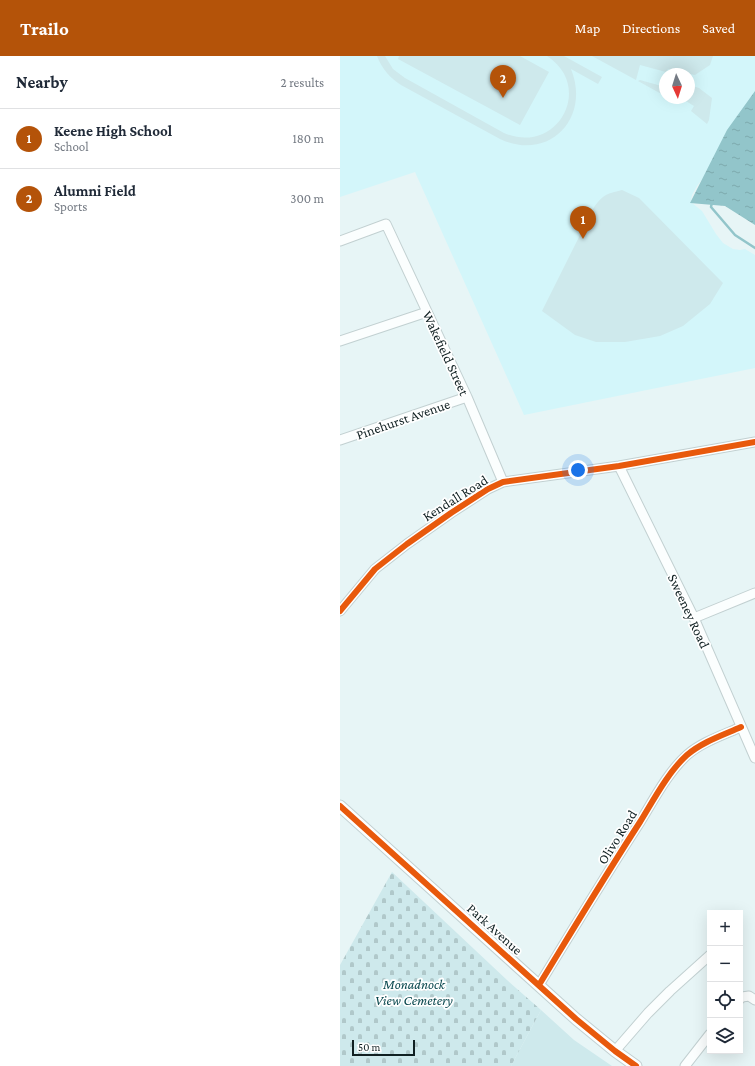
<!DOCTYPE html>
<meta charset="utf-8">
<style>
:root{--surface:#fff;--page:#f2f2f3;--text:#1f2937;--muted:#747a83;--line:#e0e1e3;--accent:#b45309}
body{margin:0;font-family:"Crimson Pro",serif;background:var(--page);color:var(--text)}
.controls{position:absolute;right:12px;bottom:12px;display:grid;overflow:hidden;border-radius:0px;box-shadow:0 4px 16px #0002}
.controls button{width:36px;height:36px;display:grid;place-items:center;padding:0;border:0;border-bottom:1px solid var(--line);background:var(--surface);color:var(--text);font:20px sans-serif}
.compass{position:absolute;left:319px;top:12px;width:36px;height:36px;border-radius:50%;background:var(--surface);box-shadow:0 4px 16px #0002;rotate:176deg}
.scale{position:absolute;left:12px;bottom:10px;width:63px;box-sizing:border-box;padding-left:4px;border:2px solid #102022;border-top:0;font-size:11px;line-height:14px;white-space:nowrap;color:#102022;-webkit-text-stroke:3px #fff;paint-order:stroke}
.you{position:absolute;left:238px;top:414px;width:14px;height:14px;margin:-10px;border:3px solid #fff;border-radius:50%;background:#1a73e8;box-shadow:0 0 0 6px #1a73e833}
.badge{display:grid;place-items:center;width:26px;height:26px;border-radius:50%;background:var(--accent);color:#fff;font-size:13px;font-weight:700}
.pin{position:absolute;translate:-50% -33px;filter:drop-shadow(0 1px 2px #0008)}
.pin::after{content:'';position:absolute;top:21px;width:14px;height:12px;background:inherit;clip-path:polygon(0 0,100% 0,50% 100%)}
.list{margin:0;padding:0;list-style:none}
h2{display:flex;justify-content:space-between;align-items:center;height:52px;margin:0;padding:0 16px;font-size:17px}
h2 small{font-size:13px;font-weight:400;color:var(--muted)}
.list li{display:grid;grid-template-columns:26px 1fr auto;gap:12px;align-items:center;box-sizing:border-box;height:60px;padding:0 16px;border-top:1px solid var(--line)}
.list b{display:block;font-size:15px;white-space:nowrap}
.list p{margin:0;font-size:13px;white-space:nowrap;color:var(--muted)}
.list em{font-size:13px;font-style:normal;color:var(--muted)}
.icon{flex:none;width:22px;height:22px;fill:none;stroke:currentColor;stroke-width:2;stroke-linecap:round;stroke-linejoin:round}
.map{position:relative;flex:none;width:415px;height:1010px;overflow:hidden}
header{display:flex;align-items:center;gap:24px;box-sizing:border-box;height:56px;padding:0 20px;background:var(--accent);color:#fff}
header strong{font-size:19px}
nav{display:flex;gap:22px;margin-inline-start:auto;font-size:14px}
main{display:flex}
aside{flex:1;background:var(--surface)}
.map>svg:first-child{display:block}
.built{fill:#d3f6fa;fill-rule:evenodd}
.grass{fill:#cee9ec}
.cemetery{fill:url(#cemetery-stones)}
.water{fill:url(#water-ripples)}
.lines{fill:none;stroke-linecap:round;stroke-linejoin:round}
.stream{stroke:#92c5ca;stroke-width:2.5}
.minor-casing{stroke:#c2d0d1;stroke-width:11}
.tertiary-casing{stroke:#c2d0d1;stroke-width:13}
.minor{stroke:#fbfefe;stroke-width:9}
.tertiary{stroke:#fbfefe;stroke-width:11}
.cycleway-casing{stroke:#fff;stroke-width:8}
.cycleway{stroke:#e8590c;stroke-width:6}
.labels{text-anchor:middle;dominant-baseline:central;stroke-width:3.5;stroke-linejoin:round;paint-order:stroke}
.street-label{font-size:14px;fill:#102022;stroke:#fff}
.park-label{font-size:14px;font-style:italic;fill:#0b494f;stroke:#fff}
</style>
<header>
<strong>Trailo</strong>
<nav><a>Map</a><a>Directions</a><a>Saved</a></nav>
</header>
<main>
<aside>
<h2>Nearby<small>2 results</small></h2>
<ul class="list">
<li><span class="badge">1</span><div><b>Keene High School</b><p>School</p></div><em>180 m</em></li>
<li><span class="badge">2</span><div><b>Alumni Field</b><p>Sports</p></div><em>300 m</em></li>
</ul>
</aside>
<div class="map">
<svg width="415" height="1010" viewBox="0 0 415 1010">
<defs>
<pattern id="cemetery-stones" width="16" height="16" patternUnits="userSpaceOnUse"><rect width="16" height="16" fill="#cee9ec"/><path d="M2 7V4a2 2 0 0 1 4 0v3zM10 15v-3a2 2 0 0 1 4 0v3z" fill="#b0c8ca"/></pattern>
<pattern id="water-ripples" width="26" height="14" patternUnits="userSpaceOnUse"><rect width="26" height="14" fill="#92c5ca"/><path d="M2 4q2-2 4 0t4 0M15 11q2-2 4 0t4 0" fill="none" stroke="#7da9ad"/></pattern>
</defs>
<rect width="100%" height="100%" fill="#e7f5f6"/>
<path class="built" d="M 0,0 L 415,0 L 415,48 L 379,102 L 357,130 L 352,139 L 351,144 L 352,147 L 362,155 L 376,178 L 383,187 L 393,193 L 400,194 L 405,193 L 415,199 L 415,312 L 184,359 L 75,116 L 0,141 ZM 325,18 L 349,18 L 349,42 L 325,42 Z"/>
<path class="grass" d="M 37,0 L 45,0 L 53,13 L 65,22 L 164,77 C 217,100 255,31 207,0 L 224,0 L 262,21 L 258,28 L 231,13 C 251,62 209,106 160,83 L 61,29 C 50,22 42,13 37,0 Z
M 59,0 L 180,0 L 209,16 L 180,69 L 58,3 Z
M 252,0 L 373,0 L 370,9 L 355,19 L 328,13 L 326,16 L 300,9 L 296,24 Z
M 300,24 L 325,31 L 325,40 L 298,25 Z
M 349,29 L 359,32 L 372,42 L 369,64 L 367,68 L 351,55 L 354,50 L 341,42 L 349,42 Z
M 282,134 L 299,142 L 383,227 L 370,248 L 343,270 L 320,280 L 285,286 L 256,286 L 235,279 L 202,255 L 253,153 C 262,139 266,138 282,134 Z
M 201,954 L 234,984 L 272,1010 L 171,1010 Z"/>
<path class="cemetery" d="M 52,816 L 167,924 L 201,954 L 171,1010 L 0,1010 L 0,909 Z"/>
<path class="water" d="M 415,35 L 415,169 L 385,150 L 350,147 L 387,74 Z"/>
<g class="lines">
<path class="stream" d="M 372,146 L 371,151 L 395,179 L 415,192"/>
<defs>
<path id="minor" d="M 0,185 L 46,168 L 127,341 L 163,426
M 0,285 L 87,256
M 0,384 L 127,341
M 279,410 L 354,562 L 415,702
M 0,555 L 35,513 L 67,488 L 111,457 L 148,433 L 163,426 L 279,410 L 415,386
M 354,562 L 415,537
M 199,929 C 232,875 265,820 300,766 C 313,745 328,716 347,699 C 362,686 383,679 401,671
M 400,943 L 402,941 L 409,940 L 415,944
M 275,995 L 308,957 L 330,935 L 370,899
M 345,1010 L 370,978"/>
<path id="tertiary" d="M 0,750 L 236,963 L 275,995 L 296,1010"/>
</defs>
<use href="#minor" class="minor-casing"/>
<use href="#tertiary" class="tertiary-casing"/>
<use href="#minor" class="minor"/>
<use href="#tertiary" class="tertiary"/>
<defs>
<path id="cycleway" d="M 0,555 L 35,513 L 67,488 L 111,457 L 148,433 L 163,426 L 279,410 L 415,386
M 0,750 L 236,963 L 275,995 L 296,1010
M 199,929 C 232,875 265,820 300,766 C 313,745 328,716 347,699 C 362,686 383,679 401,671"/>
</defs>
<use href="#cycleway" class="cycleway-casing"/>
<use href="#cycleway" class="cycleway"/>
</g>
<g class="labels">
<g class="street-label">
<text transform="translate(106 297) rotate(65)">Wakefield Street</text>
<text transform="translate(63 363) rotate(-19)">Pinehurst Avenue</text>
<text transform="translate(115 442) rotate(-32)">Kendall Road</text>
<text transform="translate(349 555) rotate(65)">Sweeney Road</text>
<text transform="translate(277 781) rotate(-58)">Olivo Road</text>
<text transform="translate(155 873) rotate(42)">Park Avenue</text>
</g>
<g class="park-label">
<text x="74" y="928">Monadnock<tspan x="74" dy="16">View Cemetery</tspan></text>
</g>
</g>
</svg>
<div class="controls">
<button>+</button>
<button>−</button>
<button><svg class="icon" aria-label="locate" viewBox="0 0 24 24"><circle cx="12" cy="12" r="6"/><path d="M12 2v4M12 18v4M2 12h4M18 12h4"/></svg></button>
<button><svg class="icon" aria-label="layers" viewBox="0 0 24 24"><path d="M12 4l9 5-9 5-9-5zM3 14l9 5 9-5"/></svg></button>
</div>
<svg class="compass" viewBox="-18 -18 36 36"><path d="M0-13l5 13h-10z" fill="#e53935"/><path d="M0 13l5-13h-10z" fill="#747a83"/></svg>
<div class="scale">50 m</div>
<div class="you"></div>
<div class="pin badge" style="left:243px;top:183px">1</div>
<div class="pin badge" style="left:163px;top:42px">2</div>
</div>
</main>
